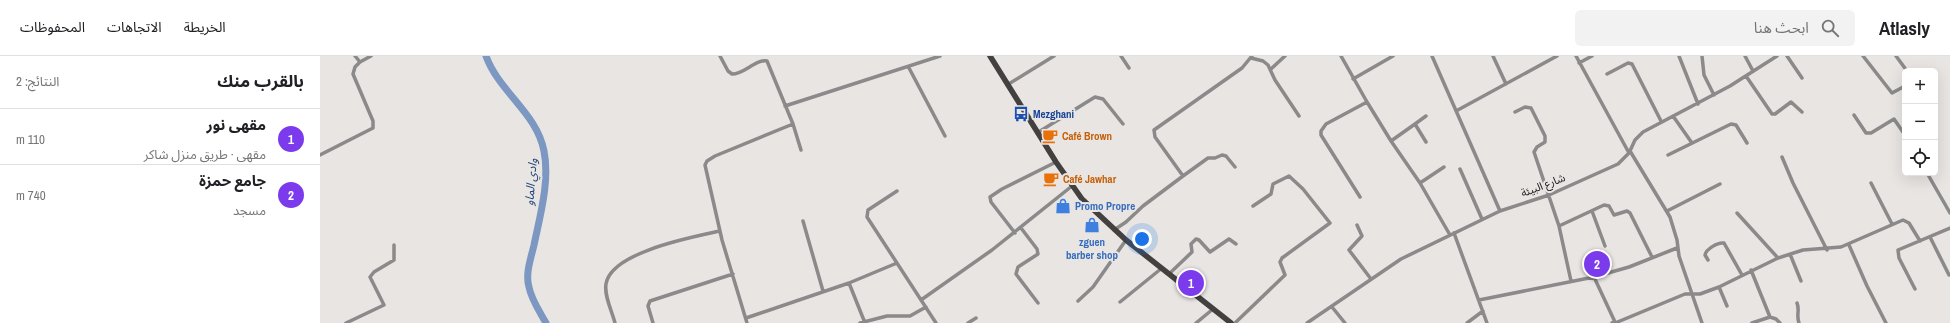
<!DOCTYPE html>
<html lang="ar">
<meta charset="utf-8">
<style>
:root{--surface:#fff;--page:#f2f2f2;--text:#202124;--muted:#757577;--line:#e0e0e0;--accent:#7c3aed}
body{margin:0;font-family:"Archivo Narrow","Noto Sans Arabic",sans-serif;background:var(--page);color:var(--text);direction:rtl}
.controls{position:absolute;right:12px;top:12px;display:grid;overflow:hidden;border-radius:6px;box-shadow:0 4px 16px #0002}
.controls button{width:36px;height:36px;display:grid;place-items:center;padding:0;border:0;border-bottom:1px solid var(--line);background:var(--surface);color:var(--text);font:20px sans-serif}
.you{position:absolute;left:822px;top:183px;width:14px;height:14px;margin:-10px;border:3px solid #fff;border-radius:50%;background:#1a73e8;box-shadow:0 0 0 6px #1a73e833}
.badge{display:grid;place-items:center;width:26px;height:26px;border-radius:50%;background:var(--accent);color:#fff;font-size:13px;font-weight:700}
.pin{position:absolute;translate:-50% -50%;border:2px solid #fff;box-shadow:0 1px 4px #0006}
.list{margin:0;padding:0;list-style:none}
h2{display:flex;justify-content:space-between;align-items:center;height:52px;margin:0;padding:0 16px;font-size:17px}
h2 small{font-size:13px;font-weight:400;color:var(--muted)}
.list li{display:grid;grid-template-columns:26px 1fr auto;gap:12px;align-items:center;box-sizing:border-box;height:56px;padding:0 16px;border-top:1px solid var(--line)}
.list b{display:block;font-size:15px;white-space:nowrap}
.list p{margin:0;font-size:13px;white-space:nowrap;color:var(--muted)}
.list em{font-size:13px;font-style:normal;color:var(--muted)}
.icon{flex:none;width:22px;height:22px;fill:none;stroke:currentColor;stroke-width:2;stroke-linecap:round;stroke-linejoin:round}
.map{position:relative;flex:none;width:1630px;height:267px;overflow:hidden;direction:ltr}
header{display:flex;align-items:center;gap:24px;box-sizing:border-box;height:56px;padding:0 20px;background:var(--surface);border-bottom:1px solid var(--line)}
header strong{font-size:19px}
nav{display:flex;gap:22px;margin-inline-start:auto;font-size:14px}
.search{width:280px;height:36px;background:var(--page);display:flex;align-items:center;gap:10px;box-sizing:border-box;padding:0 14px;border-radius:6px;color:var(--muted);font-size:15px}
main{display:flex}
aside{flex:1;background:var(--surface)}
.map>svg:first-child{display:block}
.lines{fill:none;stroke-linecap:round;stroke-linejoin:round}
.river{stroke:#7c97c1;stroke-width:7}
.minor{stroke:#8b8989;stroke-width:3.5}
.primary{stroke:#434040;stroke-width:5.5}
.labels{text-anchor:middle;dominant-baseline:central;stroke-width:4;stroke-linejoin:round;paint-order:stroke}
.transit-label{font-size:11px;font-weight:bold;fill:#164399;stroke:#e8e5e3;text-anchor:start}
.food-label{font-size:11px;font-weight:bold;fill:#c56008;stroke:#e8e5e3;text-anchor:start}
.street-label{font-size:11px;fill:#222121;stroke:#e8e5e3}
.shop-label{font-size:11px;font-weight:bold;fill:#366cbe;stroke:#e8e5e3;text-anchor:start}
.water-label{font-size:12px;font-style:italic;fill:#24467c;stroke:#e8e5e3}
</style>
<header>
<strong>Atlasly</strong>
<div class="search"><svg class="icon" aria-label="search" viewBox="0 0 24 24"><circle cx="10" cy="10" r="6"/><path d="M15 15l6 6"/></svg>ابحث هنا</div>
<nav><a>الخريطة</a><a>الاتجاهات</a><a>المحفوظات</a></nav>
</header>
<main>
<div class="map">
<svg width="1630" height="267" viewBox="0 0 1630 267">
<rect width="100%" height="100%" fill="#e8e5e3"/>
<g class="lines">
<path class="river" d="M 166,0 C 179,36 217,57 224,95 C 230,125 220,160 214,189 C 211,202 205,218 209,231 C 211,243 220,256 226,267"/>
<path class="minor" d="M 35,0 L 40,6 L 51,0
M 400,0 L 408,15 L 412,18 C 425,18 435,3 447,5 L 473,68 L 481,94
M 801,0 L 809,12
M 1021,0 L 1047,46 L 1071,85 L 1100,127 L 1130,179
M 1112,0 L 1180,155
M 1173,0 L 1186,28
M 1256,0 L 1309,97
M 1359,0 L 1378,48
M 1382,0 L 1384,19 L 1394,39
M 1425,0 L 1433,15
M 1467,0 L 1482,22
M 1543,0 L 1572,37 L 1585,30
M 1576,0 L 1587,15
M 931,2 L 943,5 L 948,9 L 955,24 L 979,60
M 1259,7 L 1272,0
M 589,12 L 625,80
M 951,13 L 965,0
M 1287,18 L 1308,7 L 1312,8 L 1341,65
M 1426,20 L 1452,58 L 1455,58 L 1471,46 L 1482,56
M 1033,23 L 1073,0
M 687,29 L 734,0
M 465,50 L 620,0
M 1136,55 L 1237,0
M 1195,56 L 1205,51 L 1211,52 L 1225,80 L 1225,86 L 1217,91 L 1214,96 L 1239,170 L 1251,225
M 1534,59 L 1546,77 L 1551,77 L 1574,63 L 1585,79
M 1353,60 L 1372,87
M 1095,68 L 1106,60
M 717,77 L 775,41 L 783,43 L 803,68
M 1071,85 L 1095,68 L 1106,86
M 1310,95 L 1350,161 L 1357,184 L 1359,200 L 1382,267
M 0,99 L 53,72 L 53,65 L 33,18 L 35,11 L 40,6
M 1348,99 L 1411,68 L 1416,69 L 1427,87
M 1462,101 L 1473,127 L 1507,194
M 1140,113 L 1162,163
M 1607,117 L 1630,157
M 863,120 L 888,102 L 895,102 L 902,99 L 906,100 L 915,111
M 1100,127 L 1124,111
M 1551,127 L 1572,168
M 577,135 L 548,154 L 547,161 L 616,267
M 1040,141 L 1001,79 L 1001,75 L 1006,68 L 1047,46
M 1272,155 L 1285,190
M 1347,155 L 1400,128
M 1417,157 L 1458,202
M 483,165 L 503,235
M 1037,169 L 1042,180 L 1029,194 L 1051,223
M 1239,170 L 1284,149 L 1289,150 L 1294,159 L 1307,155 L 1310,157 L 1332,201
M 701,172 L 717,193 L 718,198 L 698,211 L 696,218 L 718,247
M 794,174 L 806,166 L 823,150 L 863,120 L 835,81 L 834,74 L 922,12 L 932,0
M 695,177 L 671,146 L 670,141 L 682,133 L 736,106
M 1134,177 L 1167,267
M 1610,181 L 1629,219
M 1529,189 L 1547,230 L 1566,267
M 1470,198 L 1481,225
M 1388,204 L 1385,199 C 1386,193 1398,186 1404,187 L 1422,219
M 1431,214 L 1450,261 L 1456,263 L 1460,267
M 849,218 L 872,196 L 871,188 L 876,183 L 879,184 L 890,196 L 909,183 L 916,188
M 1274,221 L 1295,266 L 1292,267
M 529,227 L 545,267
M 1399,231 L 1407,250
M 1595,233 L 1579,202 L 1578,194 L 1630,172
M 601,244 L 672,194 L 752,130
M 1159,244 L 1274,221 L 1309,211 L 1357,192
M 758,245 L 773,231 L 806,184
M 800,246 L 842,212
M 1477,247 C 1480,254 1476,259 1479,267
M 1012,251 L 1025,267
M 426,262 L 529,227 L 577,207
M 26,267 L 64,249 L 50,221 L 54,216 L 74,204 L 74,189
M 295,267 C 292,255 284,240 286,228 C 291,196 373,181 400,175
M 333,267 L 328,250 L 330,245 L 413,218
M 427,267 L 402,184 L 385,109 L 387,105 L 395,100 L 473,68
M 540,267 L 567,260 L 590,260 L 606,251
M 648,267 L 656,262
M 876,267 L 893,253
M 915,267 L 965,219 L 960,206 L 962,202 L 1010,167 L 983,133 L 969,120 L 953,128 L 951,138 L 933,150
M 987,267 L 1081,203 L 1180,155 L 1229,139 L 1298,108 L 1309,97 L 1315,84 L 1323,76 L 1410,30 L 1457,0
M 1147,267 L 1163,255
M 1295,267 L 1365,238 L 1380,238 L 1399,231 L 1458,202 L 1483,194 L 1521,191 L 1583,164 L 1589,167 L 1600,185
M 1432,267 L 1450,261"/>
<path class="primary" d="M 670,0 L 736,106 L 762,143 L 806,184 L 911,267"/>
</g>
<defs>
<symbol id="bus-bare" viewBox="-9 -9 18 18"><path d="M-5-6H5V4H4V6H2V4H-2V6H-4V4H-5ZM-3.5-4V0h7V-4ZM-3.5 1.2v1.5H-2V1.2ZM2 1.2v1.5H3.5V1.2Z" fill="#1a4fb4" stroke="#e8e5e3" stroke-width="2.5" paint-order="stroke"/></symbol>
<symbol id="cafe-bare" viewBox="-9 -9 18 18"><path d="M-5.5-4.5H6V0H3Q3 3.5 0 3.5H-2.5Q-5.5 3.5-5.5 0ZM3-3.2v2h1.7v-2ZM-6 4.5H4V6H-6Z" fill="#e8710a" stroke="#e8e5e3" stroke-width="2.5" paint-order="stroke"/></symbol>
<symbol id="shop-bare" viewBox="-9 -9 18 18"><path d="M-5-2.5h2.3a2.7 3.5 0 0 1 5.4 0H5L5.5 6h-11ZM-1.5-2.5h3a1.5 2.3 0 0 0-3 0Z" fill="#3f7fe0" stroke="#e8e5e3" stroke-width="2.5" paint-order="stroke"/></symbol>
</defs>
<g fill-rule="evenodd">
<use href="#bus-bare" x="690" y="47" width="22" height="22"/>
<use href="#cafe-bare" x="719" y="69" width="22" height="22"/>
<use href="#cafe-bare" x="720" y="112" width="22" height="22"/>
<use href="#shop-bare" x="732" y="139" width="22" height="22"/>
<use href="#shop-bare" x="761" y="158" width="22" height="22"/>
</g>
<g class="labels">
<g class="transit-label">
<text x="713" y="58">Mezghani</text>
</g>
<g class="food-label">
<text x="742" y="80">Café Brown</text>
<text x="743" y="123">Café Jawhar</text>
</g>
<g class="street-label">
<text transform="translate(1223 129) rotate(-21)">شارع البيئة</text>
</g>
<g class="shop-label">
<text x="755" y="150">Promo Propre</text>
<text x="772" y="186" text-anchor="middle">zguen<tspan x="772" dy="13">barber shop</tspan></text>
</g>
<g class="water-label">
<text transform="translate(211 126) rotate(-85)">وادي الماو</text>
</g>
</g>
</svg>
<div class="controls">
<button>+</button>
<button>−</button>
<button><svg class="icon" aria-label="locate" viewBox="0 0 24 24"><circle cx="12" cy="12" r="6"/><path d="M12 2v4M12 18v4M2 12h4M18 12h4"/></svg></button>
</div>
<div class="you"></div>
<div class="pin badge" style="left:871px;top:227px">1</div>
<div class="pin badge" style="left:1277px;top:208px">2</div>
</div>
<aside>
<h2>بالقرب منك<small>النتائج: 2</small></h2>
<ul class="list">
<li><span class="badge">1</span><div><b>مقهى نور</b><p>مقهى · طريق منزل شاكر</p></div><em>110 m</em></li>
<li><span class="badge">2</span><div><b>جامع حمزة</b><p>مسجد</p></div><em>740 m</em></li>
</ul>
</aside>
</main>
